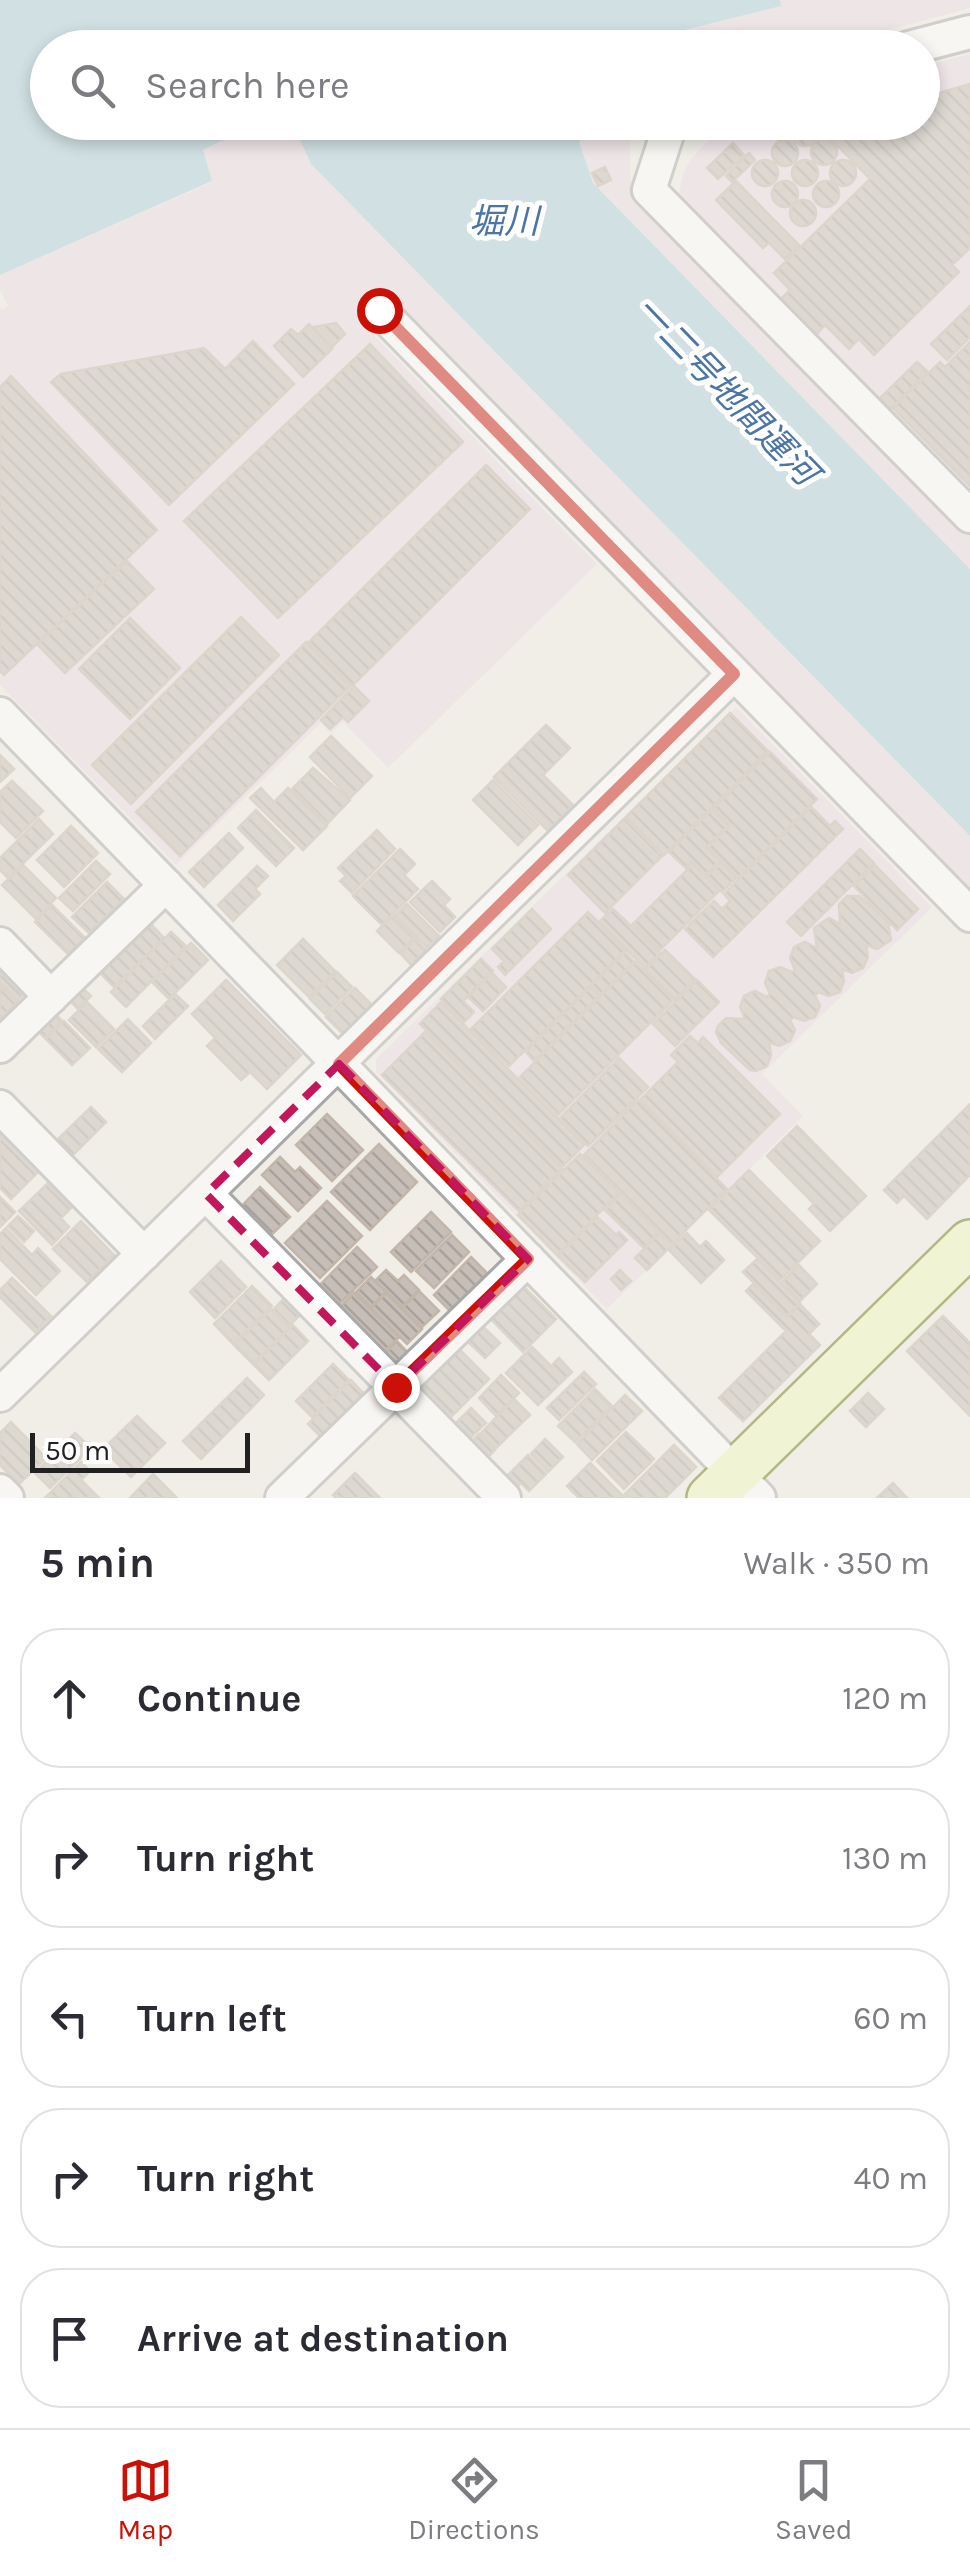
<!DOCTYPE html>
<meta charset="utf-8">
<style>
:root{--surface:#fff;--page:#f2f2f3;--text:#2b2b33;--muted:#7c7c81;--line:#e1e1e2;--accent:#cb1107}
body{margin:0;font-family:Karla,"Noto Sans JP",sans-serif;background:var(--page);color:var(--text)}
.scale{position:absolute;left:30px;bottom:25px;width:220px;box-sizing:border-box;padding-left:10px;border:5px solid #212121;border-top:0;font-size:28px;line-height:35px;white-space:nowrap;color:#212121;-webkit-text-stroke:8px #fff;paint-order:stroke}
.stop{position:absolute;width:30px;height:30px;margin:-22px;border:8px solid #cb1107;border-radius:50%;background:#fff}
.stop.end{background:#cb1107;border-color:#fff;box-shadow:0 2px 10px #0008}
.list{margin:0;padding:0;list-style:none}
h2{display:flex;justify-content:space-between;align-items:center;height:130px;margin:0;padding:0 40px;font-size:42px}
h2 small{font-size:32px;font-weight:400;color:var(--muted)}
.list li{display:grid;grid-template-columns:65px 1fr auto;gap:30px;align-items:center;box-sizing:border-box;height:140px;margin:0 20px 20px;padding:0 20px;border:2px solid var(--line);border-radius:40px}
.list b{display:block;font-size:38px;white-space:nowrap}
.list em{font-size:32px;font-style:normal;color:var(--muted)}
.icon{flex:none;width:55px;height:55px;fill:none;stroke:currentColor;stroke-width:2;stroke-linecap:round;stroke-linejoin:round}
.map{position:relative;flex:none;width:970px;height:1498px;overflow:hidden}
.search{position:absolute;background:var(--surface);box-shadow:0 5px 15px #0003;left:30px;right:30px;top:30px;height:110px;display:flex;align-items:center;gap:25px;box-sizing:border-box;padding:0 35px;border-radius:55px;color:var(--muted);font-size:38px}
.sheet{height:930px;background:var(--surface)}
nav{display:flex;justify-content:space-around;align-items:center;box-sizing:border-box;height:140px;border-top:2px solid var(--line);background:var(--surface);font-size:28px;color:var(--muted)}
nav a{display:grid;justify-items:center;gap:5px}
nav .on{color:var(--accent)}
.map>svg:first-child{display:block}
.industrial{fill:#eadae6}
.water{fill:#aacfdd}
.building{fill:url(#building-back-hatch);stroke:#c2b6ab;stroke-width:2.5}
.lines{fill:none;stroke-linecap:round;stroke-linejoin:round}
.street-casing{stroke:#a8a8a8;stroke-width:38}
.secondary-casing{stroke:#667709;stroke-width:50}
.street{stroke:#fff;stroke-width:32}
.secondary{stroke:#f2f8bf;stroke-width:45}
.route{stroke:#cb1107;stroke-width:12}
.marked{fill:none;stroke:#c2185b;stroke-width:8;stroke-dasharray:20 12;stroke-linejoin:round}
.labels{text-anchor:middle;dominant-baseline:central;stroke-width:10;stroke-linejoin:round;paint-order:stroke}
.water-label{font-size:35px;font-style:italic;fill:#4c75a7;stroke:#fff}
</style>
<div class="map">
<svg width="970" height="1498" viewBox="0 0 970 1498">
<defs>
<pattern id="building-back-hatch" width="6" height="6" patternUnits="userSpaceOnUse" patternTransform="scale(2.5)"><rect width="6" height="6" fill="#c6beb7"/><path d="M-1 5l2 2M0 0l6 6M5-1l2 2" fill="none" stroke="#aaa39d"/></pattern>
</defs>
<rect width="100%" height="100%" fill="#f1eee8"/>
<path class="industrial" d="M 780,0 L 970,0 L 970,8 L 826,47 L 617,48 L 780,6 Z
M 970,54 L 970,496 L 677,203 L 683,174 L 690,160 L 715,134 L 736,123 L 922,122 L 923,66 Z
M 254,123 L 292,123 L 311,164 L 970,836 L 970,888 L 390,296 L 362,323 L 597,564 L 388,768 L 343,722 L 331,733 L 321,723 L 176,865 L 0,685 L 0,306 L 2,310 L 8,306 L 0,290 L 0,275 L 212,182 L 202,150 Z
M 580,123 L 630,123 L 630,178 L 643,196 L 970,533 L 970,569 L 593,183 L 578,141 L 584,135 Z
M 736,707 L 932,907 L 762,1074 L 803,1116 L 607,1309 L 376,1072 L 376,1059 Z"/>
<path class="water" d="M 0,0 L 780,0 L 781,6 L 617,47 L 48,48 L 48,122 L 254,123 L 203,150 L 212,181 L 0,275 Z
M 292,123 L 580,123 L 584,135 L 579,142 L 593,183 L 970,569 L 970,836 L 311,164 Z"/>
<path class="building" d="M 970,84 L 970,248 L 952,265 L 959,272 L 874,355 L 859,339 L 849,349 L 825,325 L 815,336 L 780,300 L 790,290 L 774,273 L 870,179 L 832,140 L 850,122 L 922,122 L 922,98 Z
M792 133a13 13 0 1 1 26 0a13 13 0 1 1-26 0Z
M811 152a13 13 0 1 1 26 0a13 13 0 1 1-26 0Z
M772 153a13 13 0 1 1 26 0a13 13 0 1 1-26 0Z
M 733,143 L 744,155 L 718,179 L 707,168 Z
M 749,153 L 755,160 L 732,182 L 726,176 Z
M830 173a13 13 0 1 1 26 0a13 13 0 1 1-26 0Z
M792 173a13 13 0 1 1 26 0a13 13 0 1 1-26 0Z
M752 173a13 13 0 1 1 26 0a13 13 0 1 1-26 0Z
M 605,167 L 611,180 L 598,186 L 592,173 Z
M 736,181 L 799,245 L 785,259 L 769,243 L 763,248 L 716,200 Z
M772 194a13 13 0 1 1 26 0a13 13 0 1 1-26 0Z
M813 194a13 13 0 1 1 26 0a13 13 0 1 1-26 0Z
M790 213a13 13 0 1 1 26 0a13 13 0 1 1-26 0Z
M 970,306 L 970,337 L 947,360 L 931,344 Z
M 336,323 L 345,334 L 332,347 L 313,327 Z
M 309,324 L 332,349 L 303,377 L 274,346 L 291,329 L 298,335 Z
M 253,341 L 294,384 L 169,505 L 51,382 L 61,374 L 204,348 L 225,369 Z
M 970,342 L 970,486 L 893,408 L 940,362 L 945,367 Z
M 370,344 L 463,442 L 278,618 L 184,521 Z
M 917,362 L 928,372 L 889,410 L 879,399 Z
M 11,376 L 157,530 L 4,675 L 0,671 L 0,387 Z
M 486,465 L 530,509 L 352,686 L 308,643 Z
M 127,561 L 154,589 L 65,673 L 37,644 Z
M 241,617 L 279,655 L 131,804 L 92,765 Z
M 130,618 L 180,668 L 130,719 L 79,669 Z
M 306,642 L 350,686 L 180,856 L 136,812 Z
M 354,686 L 369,701 L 348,722 L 343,717 L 330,729 L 321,720 Z
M 730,713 L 768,751 L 664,855 L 626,817 Z
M 546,725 L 570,748 L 543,775 L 573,805 L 548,831 L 494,777 Z
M 331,736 L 372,776 L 350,798 L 310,757 Z
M 770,752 L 817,799 L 738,878 L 708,848 L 730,825 L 713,809 Z
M 0,755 L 14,769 L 0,782 Z
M 313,768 L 350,800 L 327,824 L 292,789 Z
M 493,780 L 538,825 L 518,845 L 473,800 Z
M 12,781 L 43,811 L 16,838 L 0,822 L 0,792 Z
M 261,788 L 274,802 L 288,788 L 327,826 L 303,850 L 250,798 Z
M 811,807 L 830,826 L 835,821 L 843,829 L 744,927 L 724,907 L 730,901 L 724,894 Z
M 256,810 L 294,848 L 276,866 L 238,828 Z
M 711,810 L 728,826 L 706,847 L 720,861 L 705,875 L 692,862 L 686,868 L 669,852 Z
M 625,818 L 662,856 L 605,913 L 568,875 Z
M 39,819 L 53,834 L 8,878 L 0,870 L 0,858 Z
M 71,826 L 98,853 L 64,887 L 37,860 Z
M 377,830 L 395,849 L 352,893 L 340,881 L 346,876 L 338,868 Z
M 229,833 L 243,848 L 204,887 L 189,872 Z
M 400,849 L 415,864 L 404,875 L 418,889 L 382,925 L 353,896 Z
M 860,849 L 874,863 L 801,936 L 787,922 Z
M 96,861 L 110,874 L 73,911 L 59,898 Z
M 721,863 L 736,878 L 722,892 L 706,877 Z
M 693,864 L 719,891 L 660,950 L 633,924 Z
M 23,865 L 56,898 L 36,919 L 2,885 Z
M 875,865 L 918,909 L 897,930 L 854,886 Z
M 257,866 L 268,876 L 255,889 L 260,894 L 233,921 L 218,905 Z
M 432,881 L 450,899 L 444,905 L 455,917 L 440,932 L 410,902 Z
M 107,882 L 124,899 L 89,933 L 72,917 Z
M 847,896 L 859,896 L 888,922 L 891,940 L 877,949 L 866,945 L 868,957 L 863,968 L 852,973 L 842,969 L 844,981 L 840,992 L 829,996 L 818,992 L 815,995 L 820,1006 L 815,1017 L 804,1021 L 794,1017 L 790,1020 L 795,1030 L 790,1041 L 779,1046 L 769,1042 L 771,1055 L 767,1066 L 756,1071 L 750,1070 L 721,1043 L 716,1032 L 718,1026 L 726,1018 L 745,1019 L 740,1007 L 744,996 L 755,991 L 767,997 L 770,994 L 765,983 L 769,971 L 780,967 L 792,972 L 795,970 L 790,958 L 794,947 L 805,942 L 817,948 L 814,928 L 829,918 L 840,924 L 839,904 Z
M 714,901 L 742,929 L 713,957 L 685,929 Z
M 407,904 L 439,936 L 427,947 L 395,916 Z
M 52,905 L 85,938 L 68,954 L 35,922 Z
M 532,909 L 551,929 L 505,975 L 498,967 L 504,961 L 492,949 Z
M 613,909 L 660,953 L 645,968 L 599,922 Z
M 588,912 L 626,950 L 509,1066 L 471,1029 Z
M 392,916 L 414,938 L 399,953 L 377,931 Z
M 147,920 L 164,938 L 114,987 L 97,970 Z
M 171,932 L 186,946 L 126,1007 L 111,992 Z
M 303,939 L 335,971 L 309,997 L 277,965 Z
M 415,939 L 426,950 L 411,965 L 401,954 Z
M 191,943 L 208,960 L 169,999 L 152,982 Z
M 665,950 L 695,979 L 675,999 L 645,970 Z
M 625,952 L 634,962 L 600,995 L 591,986 Z
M 481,959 L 493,971 L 463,1001 L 474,1012 L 464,1022 L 441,999 Z
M 0,960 L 29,989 L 18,1000 L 0,983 Z
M 635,962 L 673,1000 L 558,1115 L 520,1077 Z
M 337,972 L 352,987 L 325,1014 L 310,999 Z
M 492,973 L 506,987 L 483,1011 L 468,997 Z
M 226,980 L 301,1055 L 267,1089 L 250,1072 L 241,1080 L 207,1046 L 215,1038 L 192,1014 Z
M 697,980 L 719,1002 L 675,1046 L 653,1024 Z
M 79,985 L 91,996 L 78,1009 L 67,998 Z
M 0,986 L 17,1002 L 0,1019 Z
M 590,987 L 599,996 L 534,1061 L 526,1052 Z
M 355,988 L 372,1005 L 343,1034 L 326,1017 Z
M 175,994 L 188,1006 L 155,1039 L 143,1026 Z
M 87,1002 L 114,1029 L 96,1047 L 69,1020 Z
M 441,1002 L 584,1145 L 562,1167 L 420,1024 Z
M 56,1015 L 62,1021 L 45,1038 L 39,1032 Z
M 128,1019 L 151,1043 L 122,1072 L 98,1049 Z
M 64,1021 L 90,1048 L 72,1065 L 46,1039 Z
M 425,1032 L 562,1168 L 519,1211 L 382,1075 Z
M 690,1036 L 698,1043 L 703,1037 L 780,1114 L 717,1177 L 640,1100 L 678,1062 L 671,1055 Z
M 619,1058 L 648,1087 L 588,1146 L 560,1118 Z
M 638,1100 L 727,1189 L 672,1244 L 584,1155 Z
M 970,1104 L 970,1175 L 927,1219 L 904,1196 L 897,1203 L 884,1190 Z
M 91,1107 L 106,1122 L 70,1158 L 54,1143 Z
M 327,1114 L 363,1150 L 332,1181 L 296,1145 Z
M 797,1126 L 866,1196 L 830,1231 L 809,1209 L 814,1204 L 767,1156 Z
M 0,1132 L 39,1171 L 11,1199 L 0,1188 Z
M 379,1144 L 417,1182 L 370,1230 L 331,1192 Z
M 580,1154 L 619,1193 L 557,1255 L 518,1215 Z
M 280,1157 L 295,1172 L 300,1167 L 321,1188 L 298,1211 L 262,1175 Z
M 749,1170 L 820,1241 L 780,1280 L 709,1210 Z
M 47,1184 L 71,1208 L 61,1218 L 69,1227 L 52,1245 L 19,1211 Z
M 260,1187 L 290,1217 L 267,1239 L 238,1210 Z
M 621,1194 L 659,1232 L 644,1248 L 605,1210 Z
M 0,1197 L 15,1212 L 0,1227 Z
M 327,1201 L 362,1236 L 320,1278 L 285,1243 Z
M 431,1212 L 451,1232 L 411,1272 L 391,1252 Z
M 18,1216 L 34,1231 L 24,1242 L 8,1226 Z
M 597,1217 L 616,1235 L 619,1232 L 627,1240 L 585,1282 L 558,1256 Z
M 81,1221 L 114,1255 L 87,1282 L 53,1249 Z
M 6,1228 L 32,1255 L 38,1248 L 60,1271 L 36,1295 L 0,1259 L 0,1234 Z
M 660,1233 L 672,1245 L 647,1270 L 635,1258 Z
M 687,1233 L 700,1247 L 706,1241 L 724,1260 L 701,1283 L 669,1250 Z
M 452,1235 L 469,1252 L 434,1288 L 416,1271 Z
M 357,1247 L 377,1267 L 334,1309 L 315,1290 Z
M 471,1257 L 490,1276 L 452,1313 L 434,1295 Z
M 757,1259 L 800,1303 L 787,1316 L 743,1272 Z
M 221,1261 L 246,1287 L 215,1318 L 190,1292 Z
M 799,1265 L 817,1284 L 800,1301 L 782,1282 Z
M 386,1270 L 398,1281 L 404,1275 L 419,1290 L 402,1307 L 375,1281 Z
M 620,1270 L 631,1281 L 621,1290 L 611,1279 Z
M 371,1277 L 386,1292 L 371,1307 L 356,1292 Z
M 12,1278 L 51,1316 L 35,1332 L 0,1297 L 0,1290 Z
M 753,1284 L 787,1318 L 800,1304 L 819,1324 L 809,1334 L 820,1345 L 743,1421 L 719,1398 L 786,1331 L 746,1291 Z
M 252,1286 L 272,1306 L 233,1344 L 214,1324 Z
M 511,1289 L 526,1289 L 556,1319 L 523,1352 L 486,1314 Z
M 419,1291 L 439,1311 L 422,1327 L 402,1308 Z
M 354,1293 L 399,1337 L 380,1356 L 335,1312 Z
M 386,1293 L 422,1329 L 407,1344 L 371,1308 Z
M 287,1295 L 303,1312 L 289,1326 L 273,1310 Z
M 271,1309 L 289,1328 L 253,1364 L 234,1345 Z
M 943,1316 L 970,1343 L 970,1416 L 907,1351 Z
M 477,1321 L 500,1343 L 485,1358 L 462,1336 Z
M 293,1325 L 308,1341 L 269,1380 L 254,1365 Z
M 397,1341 L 411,1356 L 402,1365 L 388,1365 L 381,1358 Z
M 532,1347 L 551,1366 L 559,1358 L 572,1372 L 538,1405 L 506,1373 Z
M 458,1348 L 489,1379 L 452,1416 L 421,1384 Z
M 333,1364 L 349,1380 L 312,1417 L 296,1401 Z
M 584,1372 L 596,1384 L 559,1420 L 547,1408 Z
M 501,1375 L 519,1393 L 496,1416 L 479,1398 Z
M 247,1378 L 264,1395 L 201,1459 L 183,1441 Z
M 351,1380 L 367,1397 L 324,1440 L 308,1424 Z
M 595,1389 L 612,1406 L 575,1442 L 558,1426 Z
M 868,1393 L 884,1409 L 866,1427 L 850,1411 Z
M 625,1395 L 642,1411 L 592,1460 L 577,1444 Z
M 514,1399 L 530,1415 L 495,1449 L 480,1434 Z
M 471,1408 L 486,1423 L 466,1442 L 452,1427 Z
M 137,1416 L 165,1443 L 131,1477 L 103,1449 Z
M 11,1422 L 46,1458 L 19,1484 L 0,1465 L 0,1433 Z
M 626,1432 L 654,1459 L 624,1489 L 597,1461 Z
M 75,1433 L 91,1448 L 50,1488 L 35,1473 Z
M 479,1434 L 495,1450 L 488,1457 L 480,1450 L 477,1453 L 468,1445 Z
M 545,1439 L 563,1457 L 548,1472 L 531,1454 Z
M 674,1445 L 696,1467 L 665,1498 L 629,1498 L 625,1494 Z
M 528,1455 L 546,1474 L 529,1491 L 521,1483 L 514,1490 L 504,1479 Z
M 81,1462 L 90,1471 L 81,1480 L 99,1498 L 45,1498 Z
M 590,1463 L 625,1498 L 579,1498 L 567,1486 Z
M 355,1473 L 380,1498 L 336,1498 L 333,1495 Z
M 153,1474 L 177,1498 L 130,1498 Z
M 893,1483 L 907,1498 L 877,1498 Z"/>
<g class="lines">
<defs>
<path id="street" d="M 909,48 L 970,32
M 671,122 L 649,190 L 970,516
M 379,310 L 970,915
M 0,714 L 759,1498
M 0,944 L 51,997
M 0,1046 L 166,885
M 0,1107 L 144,1254
M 206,1194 L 504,1498
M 0,1395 L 734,674
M 0,1491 L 7,1498
M 282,1498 L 528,1259"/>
<path id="secondary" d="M 710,1498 L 970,1243"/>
</defs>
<use href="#street" class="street-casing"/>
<use href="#secondary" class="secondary-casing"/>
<use href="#street" class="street"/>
<use href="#secondary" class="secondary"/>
</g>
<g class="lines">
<path class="route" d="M 379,310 L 734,674 L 339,1064 L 528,1259 L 396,1387"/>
</g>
<path d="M0 0H970V1498H0ZM 339,1064 L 528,1259 L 396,1387 L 206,1194 Z" fill="#f1eee8" fill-opacity=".55" fill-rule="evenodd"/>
<path class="marked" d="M 339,1064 L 528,1259 L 396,1387 L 206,1194 Z"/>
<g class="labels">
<g class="water-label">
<text x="504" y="221">堀川</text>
<text transform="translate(726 391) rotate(46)">一二号地間運河</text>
</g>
</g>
</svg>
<div class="scale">50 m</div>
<div class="stop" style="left:379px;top:310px"></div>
<div class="stop end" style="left:396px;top:1387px"></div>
<div class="search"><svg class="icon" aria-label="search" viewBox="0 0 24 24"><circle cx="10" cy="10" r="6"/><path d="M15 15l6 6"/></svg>Search here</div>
</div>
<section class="sheet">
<h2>5 min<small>Walk · 350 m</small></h2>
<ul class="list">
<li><svg class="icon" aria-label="ahead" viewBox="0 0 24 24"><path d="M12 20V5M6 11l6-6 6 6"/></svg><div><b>Continue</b></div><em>120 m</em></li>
<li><svg class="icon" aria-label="right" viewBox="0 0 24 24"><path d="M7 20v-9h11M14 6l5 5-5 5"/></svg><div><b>Turn right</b></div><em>130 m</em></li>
<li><svg class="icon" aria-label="left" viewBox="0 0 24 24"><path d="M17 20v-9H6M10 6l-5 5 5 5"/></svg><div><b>Turn left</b></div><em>60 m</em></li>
<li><svg class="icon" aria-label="right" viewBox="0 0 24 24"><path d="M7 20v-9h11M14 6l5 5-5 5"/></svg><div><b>Turn right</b></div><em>40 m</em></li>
<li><svg class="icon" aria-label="arrive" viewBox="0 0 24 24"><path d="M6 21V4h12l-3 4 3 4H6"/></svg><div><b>Arrive at destination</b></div></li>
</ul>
</section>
<nav>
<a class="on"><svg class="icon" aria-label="map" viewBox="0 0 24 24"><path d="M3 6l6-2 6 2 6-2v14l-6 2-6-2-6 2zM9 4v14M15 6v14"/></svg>Map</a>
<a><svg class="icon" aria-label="directions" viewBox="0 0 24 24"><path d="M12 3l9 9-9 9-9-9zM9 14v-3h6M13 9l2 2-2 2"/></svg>Directions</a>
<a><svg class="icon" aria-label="saved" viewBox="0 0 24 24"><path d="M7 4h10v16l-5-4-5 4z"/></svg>Saved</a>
</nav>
